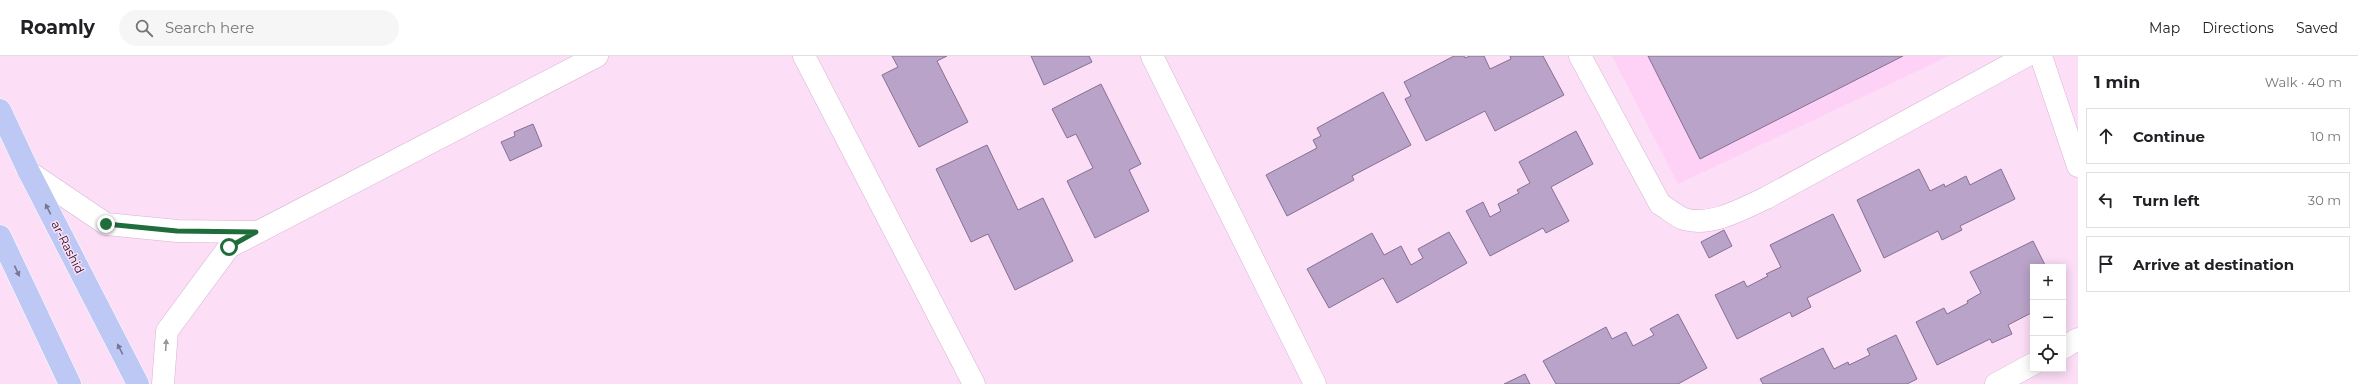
<!DOCTYPE html>
<meta charset="utf-8">
<style>
:root{--surface:#fff;--page:#f6f6f6;--text:#202124;--muted:#757577;--line:#e0e0e0}
body{margin:0;font-family:Montserrat,sans-serif;background:var(--page);color:var(--text)}
.controls{position:absolute;right:12px;bottom:12px;display:grid;overflow:hidden;border-radius:0px;box-shadow:0 2px 10px #0003}
.controls button{width:36px;height:36px;display:grid;place-items:center;padding:0;border:0;border-bottom:1px solid var(--line);background:var(--surface);color:var(--text);font:20px sans-serif}
.stop{position:absolute;width:12px;height:12px;margin:-9px;border:3px solid #206d3c;border-radius:50%;background:#fff}
.stop.end{background:#206d3c;border-color:#fff;box-shadow:0 1px 4px #0008}
.list{margin:0;padding:0;list-style:none}
h2{display:flex;justify-content:space-between;align-items:center;height:52px;margin:0;padding:0 16px;font-size:17px}
h2 small{font-size:13px;font-weight:400;color:var(--muted)}
.list li{display:grid;grid-template-columns:26px 1fr auto;gap:12px;align-items:center;box-sizing:border-box;height:56px;margin:0 8px 8px;padding:0 8px;border:1px solid var(--line);border-radius:0px}
.list b{display:block;font-size:15px;white-space:nowrap}
.list em{font-size:13px;font-style:normal;color:var(--muted)}
.icon{flex:none;width:22px;height:22px;fill:none;stroke:currentColor;stroke-width:2;stroke-linecap:round;stroke-linejoin:round}
.map{position:relative;flex:none;width:2078px;height:328px;overflow:hidden}
header{display:flex;align-items:center;gap:24px;box-sizing:border-box;height:56px;padding:0 20px;background:var(--surface);border-bottom:1px solid var(--line)}
header strong{font-size:19px}
nav{display:flex;gap:22px;margin-inline-start:auto;font-size:14px}
.search{width:280px;height:36px;background:var(--page);display:flex;align-items:center;gap:10px;box-sizing:border-box;padding:0 14px;border-radius:22px;color:var(--muted);font-size:15px}
main{display:flex}
aside{flex:1;background:var(--surface)}
.map>svg:first-child{display:block}
.built{fill:#fdd2f6}
.building{fill:#b9a3c8;stroke:#857093}
.lines{fill:none;stroke-linecap:round;stroke-linejoin:round}
.minor-casing{stroke:#d7b3d1;stroke-width:23}
.major-casing{stroke:#fff;stroke-width:23}
.minor{stroke:#fff;stroke-width:22}
.major{stroke:#bdc8f4;stroke-width:22}
.oneway{fill:#767794}
.oneway2{fill:#9b959a}
.route{stroke:#206d3c;stroke-width:5}
.labels{text-anchor:middle;dominant-baseline:central;stroke-width:3;stroke-linejoin:round;paint-order:stroke}
.street-label{font-size:12px;fill:#20131e;stroke:#fcdef7}
</style>
<header>
<strong>Roamly</strong>
<div class="search"><svg class="icon" aria-label="search" viewBox="0 0 24 24"><circle cx="10" cy="10" r="6"/><path d="M15 15l6 6"/></svg>Search here</div>
<nav><a>Map</a><a>Directions</a><a>Saved</a></nav>
</header>
<main>
<div class="map">
<svg width="2078" height="328" viewBox="0 0 2078 328">
<rect width="100%" height="100%" fill="#fcdef7"/>
<path class="built" d="M 1612,0 L 1949,0 L 1678,128 Z"/>
<path class="building" d="M 892,0 L 947,0 L 937,5 L 968,66 L 919,91 L 882,19 L 898,11 Z
M 1031,0 L 1089,0 L 1092,6 L 1044,29 Z
M 1454,0 L 1464,0 L 1465,2 L 1470,0 L 1484,0 L 1490,13 L 1511,3 L 1510,0 L 1543,0 L 1564,39 L 1495,75 L 1485,55 L 1426,85 L 1405,43 L 1411,40 L 1404,26 Z
M 1648,0 L 1903,0 L 1700,103 Z
M 1101,28 L 1141,108 L 1129,114 L 1149,155 L 1095,182 L 1067,125 L 1093,112 L 1076,78 L 1067,82 L 1052,53 Z
M 1383,36 L 1411,89 L 1352,120 L 1354,124 L 1287,160 L 1266,119 L 1317,92 L 1313,84 L 1321,80 L 1317,72 Z
M 533,68 L 542,90 L 510,105 L 501,86 L 515,80 L 514,76 Z
M 1576,75 L 1593,108 L 1551,131 L 1569,165 L 1546,177 L 1543,172 L 1490,200 L 1466,155 L 1483,146 L 1490,161 L 1501,155 L 1498,148 L 1519,137 L 1517,134 L 1530,127 L 1519,106 Z
M 987,89 L 1018,154 L 1043,142 L 1073,205 L 1015,234 L 988,178 L 971,186 L 936,113 Z
M 1919,113 L 1930,135 L 1944,128 L 1945,131 L 1966,120 L 1970,129 L 2001,113 L 2015,143 L 1960,170 L 1962,174 L 1942,184 L 1938,175 L 1884,202 L 1857,144 Z
M 1833,158 L 1861,215 L 1807,242 L 1811,251 L 1792,261 L 1790,256 L 1737,283 L 1715,239 L 1744,225 L 1747,231 L 1768,220 L 1766,218 L 1781,211 L 1770,189 Z
M 1724,174 L 1732,190 L 1709,202 L 1701,186 Z
M 1449,176 L 1467,207 L 1397,247 L 1383,222 L 1329,252 L 1307,213 L 1372,177 L 1384,199 L 1401,190 L 1411,209 L 1423,202 L 1418,193 Z
M 2033,185 L 2046,211 L 2033,211 L 2033,256 L 2008,269 L 2012,278 L 1992,287 L 1990,283 L 1937,309 L 1916,266 L 1944,252 L 1947,258 L 1968,247 L 1967,245 L 1981,237 L 1970,216 Z
M 1678,258 L 1707,312 L 1678,328 L 1556,328 L 1543,305 L 1606,271 L 1612,283 L 1626,276 L 1633,290 L 1654,279 L 1650,273 Z
M 1896,279 L 1917,323 L 1907,328 L 1763,328 L 1760,323 L 1823,292 L 1834,313 L 1848,306 L 1849,309 L 1870,299 L 1867,293 Z
M 1525,318 L 1530,328 L 1504,328 Z"/>
<g class="lines">
<defs>
<path id="minor" d="M 804,0 L 974,328
M 1152,0 L 1315,328
M 1580,0 L 1660,148 C 1667,152 1676,160 1684,163 C 1711,171 1742,153 1766,142 L 2026,0
M 2041,0 L 2078,110
M 29,116 L 106,168 L 177,175 L 255,176
M 2063,292 L 2078,283
M 163,328 L 167,275 L 229,191 L 597,0
M 1996,328 L 2033,308"/>
<path id="major" d="M 0,54 L 29,116 L 138,328
M 0,180 L 70,328"/>
</defs>
<use href="#minor" class="minor-casing"/>
<use href="#major" class="major-casing"/>
<use href="#minor" class="minor"/>
<use href="#major" class="major"/>
</g>
<defs><path id="oneway-solid" d="M-6-.8H1V-3.2L6.5 0L1 3.2V.8H-6Z"/></defs>
<g class="oneway">
<use href="#oneway-solid" transform="translate(48 153) rotate(-117)"/>
<use href="#oneway-solid" transform="translate(17 215) rotate(65)"/>
<use href="#oneway-solid" transform="translate(120 293) rotate(-117)"/>
</g>
<use class="oneway2" href="#oneway-solid" transform="translate(166 289) rotate(-86)"/>
<g class="lines">
<path class="route" d="M 106,168 L 177,175 L 256,176 L 229,191"/>
</g>
<g class="labels">
<g class="street-label">
<text transform="translate(68 191) rotate(63)">ar-Rashid</text>
</g>
</g>
</svg>
<div class="controls">
<button>+</button>
<button>−</button>
<button><svg class="icon" aria-label="locate" viewBox="0 0 24 24"><circle cx="12" cy="12" r="6"/><path d="M12 2v4M12 18v4M2 12h4M18 12h4"/></svg></button>
</div>
<div class="stop" style="left:229px;top:191px"></div>
<div class="stop end" style="left:106px;top:168px"></div>
</div>
<aside>
<h2>1 min<small>Walk · 40 m</small></h2>
<ul class="list">
<li><svg class="icon" aria-label="ahead" viewBox="0 0 24 24"><path d="M12 20V5M6 11l6-6 6 6"/></svg><div><b>Continue</b></div><em>10 m</em></li>
<li><svg class="icon" aria-label="left" viewBox="0 0 24 24"><path d="M17 20v-9H6M10 6l-5 5 5 5"/></svg><div><b>Turn left</b></div><em>30 m</em></li>
<li><svg class="icon" aria-label="arrive" viewBox="0 0 24 24"><path d="M6 21V4h12l-3 4 3 4H6"/></svg><div><b>Arrive at destination</b></div></li>
</ul>
</aside>
</main>
